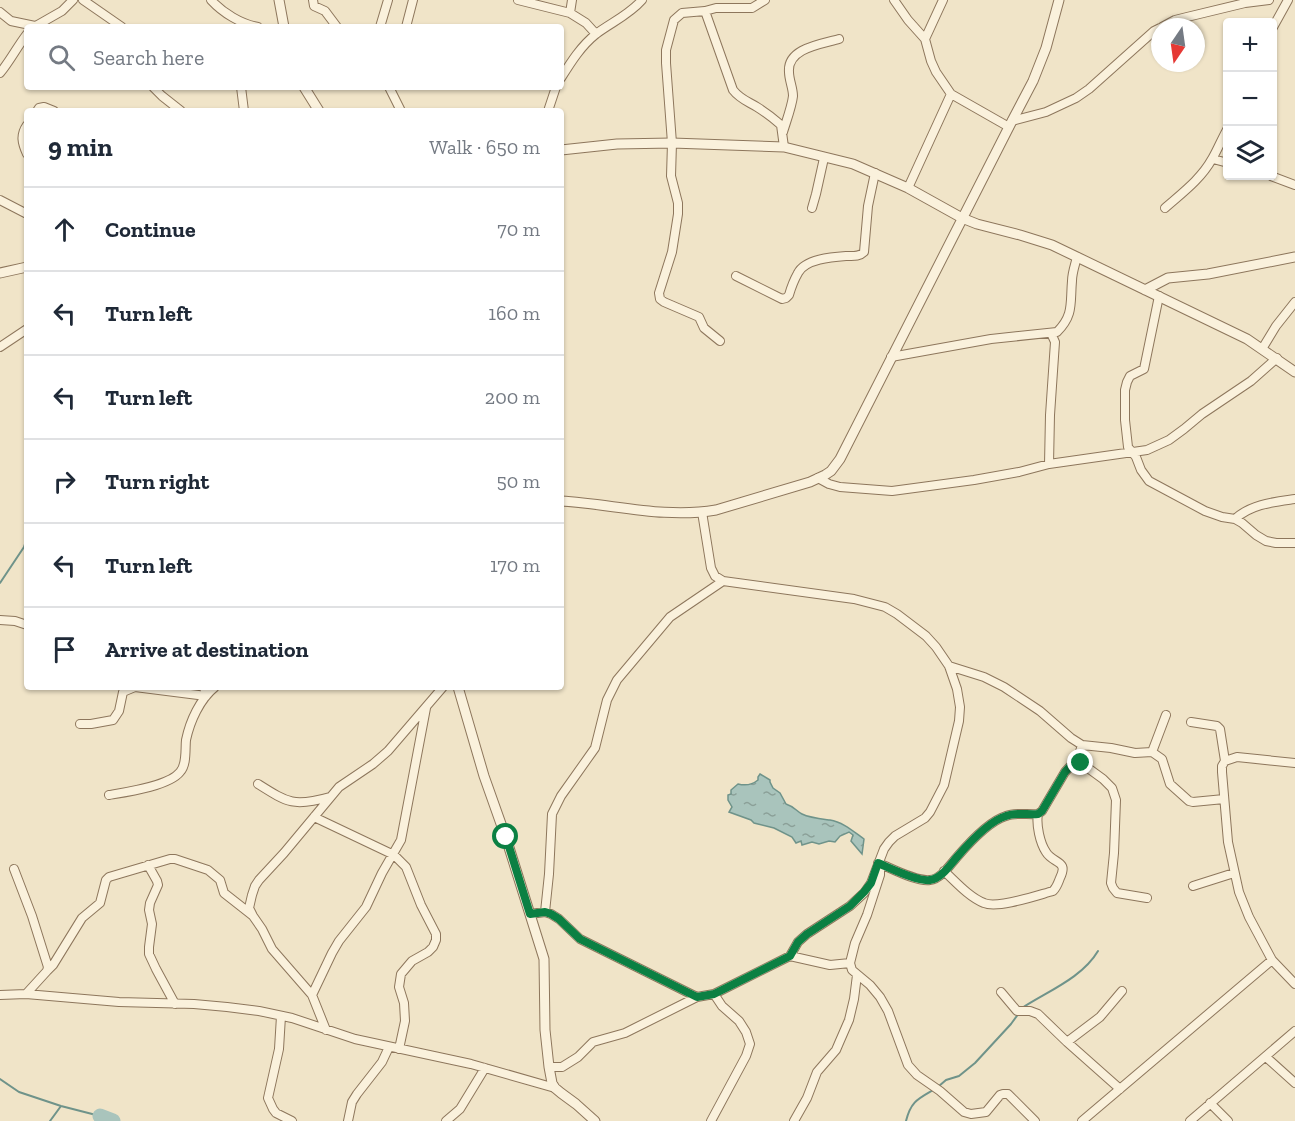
<!DOCTYPE html>
<meta charset="utf-8">
<style>
:root{--surface:#fff;--page:#f2f2f3;--text:#1f2937;--muted:#747a83;--line:#e0e1e3}
body{margin:0;font-family:"Zilla Slab",serif;background:var(--page);color:var(--text)}
.controls{position:absolute;right:18px;top:18px;display:grid;overflow:hidden;border-radius:6px;box-shadow:0 2px 4px #0004}
.controls button{width:54px;height:54px;display:grid;place-items:center;padding:0;border:0;border-bottom:2px solid var(--line);background:var(--surface);color:var(--text);font:30px sans-serif}
.compass{position:absolute;left:1151px;top:18px;width:54px;height:54px;border-radius:50%;background:var(--surface);box-shadow:0 2px 4px #0004;rotate:193deg}
.stop{position:absolute;width:18px;height:18px;margin:-14px;border:4px solid #0b8043;border-radius:50%;background:#fff}
.stop.end{background:#0b8043;border-color:#fff;box-shadow:0 2px 6px #0008}
.list{margin:0;padding:0;list-style:none}
h2{display:flex;justify-content:space-between;align-items:center;height:78px;margin:0;padding:0 24px;font-size:26px}
h2 small{font-size:20px;font-weight:400;color:var(--muted)}
.list li{display:grid;grid-template-columns:39px 1fr auto;gap:18px;align-items:center;box-sizing:border-box;height:84px;padding:0 24px;border-top:2px solid var(--line)}
.list b{display:block;font-size:22px;white-space:nowrap}
.list em{font-size:20px;font-style:normal;color:var(--muted)}
.icon{flex:none;width:33px;height:33px;fill:none;stroke:currentColor;stroke-width:2;stroke-linecap:round;stroke-linejoin:round}
.map{position:relative;flex:none;width:1295px;height:1121px;overflow:hidden}
.search{position:absolute;background:var(--surface);box-shadow:0 2px 4px #0004;left:24px;top:24px;width:540px;height:66px;display:flex;align-items:center;gap:15px;box-sizing:border-box;padding:0 21px;border-radius:6px;color:var(--muted);font-size:22px}
.panel{position:absolute;background:var(--surface);box-shadow:0 2px 4px #0004;left:24px;top:108px;width:540px;height:582px;border-radius:6px}
.map>svg:first-child{display:block}
.water{fill:url(#water-ripples);stroke:#6f938a;stroke-width:1.5}
.lines{fill:none;stroke-linecap:round;stroke-linejoin:round}
.stream{stroke:#6f938a;stroke-width:2}
.river{stroke:#a9c4bc;stroke-width:15}
.minor-casing{stroke:#8d765c;stroke-width:10}
.tertiary-casing{stroke:#8d765c;stroke-width:11}
.minor{stroke:#faf1dc;stroke-width:8}
.tertiary{stroke:#faf1dc;stroke-width:9}
.route{stroke:#0b8043;stroke-width:8}
</style>
<div class="map">
<svg width="1295" height="1121" viewBox="0 0 1295 1121">
<defs>
<pattern id="water-ripples" width="26" height="14" patternUnits="userSpaceOnUse" patternTransform="scale(1.5)"><rect width="26" height="14" fill="#a9c4bc"/><path d="M2 4q2-2 4 0t4 0M15 11q2-2 4 0t4 0" fill="none" stroke="#8ba098"/></pattern>
</defs>
<rect width="100%" height="100%" fill="#f0e4c8"/>
<path class="water" d="M 760,774 L 770,780 L 770,782 L 773,788 L 780,793 L 786,804 C 795,807 796,811 802,814 C 810,818 822,819 830,820 C 843,822 854,832 864,839 L 862,854 L 851,841 L 853,835 L 849,832 L 840,836 L 835,842 L 829,841 L 819,844 L 812,842 L 802,845 L 801,841 L 796,843 L 792,837 L 774,828 L 754,823 L 751,820 L 729,812 L 732,807 L 728,800 L 728,795 L 731,794 L 731,790 L 738,784 C 746,786 752,785 758,780 L 758,777 Z"/>
<g class="lines">
<path class="stream" d="M 308,111 L 309,110
M 0,583 L 24,547 L 27,538
M 1022,1008 C 1048,991 1082,978 1098,951
M 0,1079 L 19,1092 L 61,1106 L 100,1116
M 939,1086 L 946,1080 L 959,1076 L 975,1063 L 1011,1024 L 1019,1013
M 50,1121 L 61,1106
M 906,1121 C 911,1101 918,1099 935,1089"/>
<path class="river" d="M 100,1116 L 113,1121"/>
<defs>
<path id="minor" d="M 83,0 L 122,27
M 211,0 C 223,13 241,24 258,27
M 313,0 L 314,6 L 325,11 L 337,27
M 518,0 L 570,13 L 586,23 L 596,34
M 894,0 L 908,20 L 925,39 L 931,61 L 936,72 L 951,94 L 1009,127
M 705,11 L 733,90 C 740,99 747,101 757,107 C 765,112 773,118 781,125 L 784,147
M 0,12 L 11,21 L 35,26
M 570,13 L 572,0
M 34,27 L 62,11 L 73,0
M 380,27 L 388,0
M 406,27 L 413,0
M 1162,27 L 1175,20 L 1187,17 L 1245,3 L 1269,0
M 1272,29 L 1288,0
M 925,39 L 943,0
M 0,73 C 10,61 17,47 27,34
M 561,78 C 571,62 581,46 596,34 C 612,22 629,15 642,0
M 153,87 L 162,96 L 181,111
M 241,87 L 244,111
M 389,87 L 401,111
M 37,111 L 39,108 L 44,107 L 54,111
M 548,111 L 556,87
M 1012,121 L 1046,112 L 1076,98 L 1089,89 L 1154,31 L 1160,28
M 27,125 C 20,135 22,143 27,154
M 783,132 C 786,122 792,106 793,96 C 793,88 789,80 789,72 C 787,48 822,44 839,39
M 1213,159 L 1228,163
M 1271,176 L 1295,185
M 908,188 L 951,94
M 0,200 L 27,214
M 812,208 L 816,194 L 824,158
M 1165,208 C 1182,193 1201,179 1212,159 C 1218,149 1222,138 1228,128
M 736,276 L 782,299 L 786,298 L 789,295 C 791,288 794,280 798,273 C 805,259 832,257 846,256 C 853,256 859,257 864,252 L 868,206 L 875,173
M 1159,296 L 1144,369 L 1130,376 L 1127,382 L 1125,390 L 1125,420 L 1128,447 L 1136,457 L 1141,470 L 1149,481 L 1205,511 L 1222,517 L 1235,519 L 1242,523 L 1256,535 L 1266,541 L 1276,543 L 1295,543
M 720,341 L 704,328 L 699,317 L 664,302 L 660,299 L 659,293 L 672,252 L 678,214 L 678,203 L 671,176 L 672,143 L 666,63 L 666,50 L 674,20 L 682,13 L 705,11 L 716,8 L 752,8 L 765,0
M 0,347 L 27,329
M 1262,349 L 1276,326 L 1295,302
M 891,357 L 991,339 L 1057,332 C 1074,315 1070,303 1072,281 C 1072,273 1075,265 1077,257
M 1049,464 L 1050,415 L 1055,342 L 1051,333
M 818,478 L 829,484 L 840,487 L 892,491 L 974,480 L 1019,472 L 1049,464 L 1147,450 L 1169,440 L 1184,429 L 1202,414 L 1251,381 L 1277,358
M 1235,519 C 1251,504 1274,502 1295,499
M 0,620 L 15,621 L 27,625
M 949,666 L 984,677 L 1004,687 L 1040,711 L 1071,738 L 1082,745 L 1111,748 L 1135,753 L 1152,752 L 1166,715
M 1191,722 L 1217,726 L 1220,729 L 1225,761
M 80,724 L 91,724 L 113,720 L 119,711 L 123,692 L 135,687 L 206,696 L 204,687
M 1152,752 L 1162,759 L 1170,784 L 1189,801 L 1193,802 L 1224,799
M 1078,758 L 1081,763 L 1103,779 L 1112,788 L 1116,800 L 1114,853 L 1111,883 L 1113,888 L 1117,893 L 1147,898
M 1295,763 L 1237,757 L 1225,761 L 1222,766 L 1222,772 L 1228,842 L 1239,892 L 1249,917 L 1272,960 L 1295,984
M 258,784 C 288,803 294,807 330,797
M 109,795 C 127,792 169,786 180,772 C 187,765 185,749 186,740 C 190,721 200,699 215,687
M 314,817 L 394,855 L 406,867 L 421,905 L 436,934 L 436,940 L 433,947 L 428,952 L 412,961 L 401,974 L 399,987 L 404,1003 L 405,1021 L 399,1049
M 878,863 C 891,868 916,882 930,880 C 941,879 950,865 957,857 C 969,843 989,821 1006,816 C 1016,812 1028,815 1038,814 L 1042,811 L 1065,772 L 1078,758 L 1082,745
M 878,864 L 880,869 L 880,875 L 867,915 L 855,943 L 850,963 L 852,970 L 870,985 L 880,997 L 888,1011 L 908,1065 L 917,1075 L 940,1091 L 964,1112 L 971,1114 L 986,1112 L 1000,1095 L 1003,1094 L 1008,1094 L 1035,1121
M 148,865 L 157,881 L 158,885 L 150,903 L 149,910 L 152,924 L 149,947 L 149,954 L 156,969 L 175,1004
M 14,869 L 32,916 L 48,967 L 47,971 L 26,994
M 944,871 C 956,882 969,897 984,903 C 998,909 1038,895 1053,891 C 1057,887 1058,883 1060,878 C 1069,860 1053,864 1046,852 C 1040,843 1036,825 1038,814
M 1193,886 L 1234,873
M 545,912 L 549,874 L 552,814 L 561,796 L 595,748 L 607,700 L 617,680 L 670,617 L 723,581
M 530,914 L 545,912 L 551,914 L 559,919 L 580,939 L 697,997
M 790,956 L 830,965 L 850,963
M 47,971 L 53,965 L 82,918 L 100,903 L 106,880 L 109,877 L 170,859 L 175,859 L 208,870 L 220,880 L 224,893 L 252,915
M 1001,992 L 1017,1011 L 1030,1011 L 1038,1014 L 1067,1042 L 1120,1089
M 0,995 L 26,994 L 119,1002 L 194,1004 L 227,1007 L 259,1011 L 292,1018 L 355,1039 L 471,1064 L 555,1088
M 312,995 L 332,953 L 339,941 L 366,907 L 382,873 L 401,840 L 426,708
M 281,1016 L 279,1049 L 268,1098 L 273,1109 L 276,1113 L 292,1121
M 326,1030 L 312,995 L 272,949 L 262,929 L 253,916 L 249,908 L 252,895 L 255,886 L 259,880 L 284,853 L 339,787 L 373,764 L 388,751 L 443,687
M 1067,1042 L 1100,1017 L 1122,991
M 1266,1057 L 1295,1083
M 549,1067 L 562,1067 L 578,1057 L 593,1042 L 625,1033 L 697,997 L 714,994 L 790,956 L 798,942 L 807,934 L 850,906 L 864,893 L 871,883 L 884,849 L 889,842 L 895,836 L 925,818 L 930,812 L 944,785 L 959,721 L 960,707 L 957,689 L 949,666 L 936,647 L 926,636 L 897,614 L 885,607 L 854,599 L 723,581 L 715,576 L 711,568 L 702,512
M 1210,1103 L 1228,1121
M 348,1121 L 352,1102 L 357,1094 L 382,1062 L 389,1047
M 446,1121 L 460,1109 L 485,1068
M 711,1121 L 746,1056 L 750,1044 L 746,1032 L 739,1021 L 722,1006 L 714,994
M 794,1121 L 807,1098 L 817,1072 L 836,1050 L 839,1043 L 849,1020 L 854,999 L 857,975
M 1082,1121 L 1272,960
M 1190,1121 L 1295,1031"/>
<path id="tertiary" d="M 279,0 L 284,27
M 304,87 L 319,111
M 561,150 L 617,144 L 672,143 L 784,147 L 853,164 L 908,188 L 962,218 L 977,224 L 1020,235 L 1052,245 L 1077,257 L 1247,339 L 1295,372
M 0,273 L 27,267
M 1145,290 L 1168,278 L 1208,274 L 1295,257
M 561,501 C 613,504 664,519 716,510 L 810,482 L 825,475 L 831,471 L 840,459 L 1012,121 L 1033,81 L 1046,48 L 1059,0
M 458,687 L 484,776 L 506,838 L 544,959 L 545,1030 L 549,1067 L 552,1083 L 555,1088 L 561,1093 L 576,1104 L 595,1121"/>
</defs>
<use href="#minor" class="minor-casing"/>
<use href="#tertiary" class="tertiary-casing"/>
<use href="#minor" class="minor"/>
<use href="#tertiary" class="tertiary"/>
</g>
<g class="lines">
<path class="route" d="M 506,837 L 530,914 L 545,912 L 551,914 L 559,919 L 580,939 L 697,997 L 714,994 L 790,956 L 798,942 L 807,934 L 850,906 L 864,892 L 871,883 L 878,863 C 890,868 918,882 930,880 C 941,879 950,865 957,857 C 969,843 989,821 1006,816 C 1016,812 1028,815 1038,814 L 1042,811 L 1065,772 L 1078,758 L 1081,763"/>
</g>
</svg>
<div class="controls">
<button>+</button>
<button>−</button>
<button><svg class="icon" aria-label="layers" viewBox="0 0 24 24"><path d="M12 4l9 5-9 5-9-5zM3 14l9 5 9-5"/></svg></button>
</div>
<svg class="compass" viewBox="-18 -18 36 36"><path d="M0-13l5 13h-10z" fill="#e53935"/><path d="M0 13l5-13h-10z" fill="#747a83"/></svg>
<div class="stop" style="left:506px;top:837px"></div>
<div class="stop end" style="left:1081px;top:763px"></div>
<div class="search"><svg class="icon" aria-label="search" viewBox="0 0 24 24"><circle cx="10" cy="10" r="6"/><path d="M15 15l6 6"/></svg>Search here</div>
<section class="panel">
<h2>9 min<small>Walk · 650 m</small></h2>
<ul class="list">
<li><svg class="icon" aria-label="ahead" viewBox="0 0 24 24"><path d="M12 20V5M6 11l6-6 6 6"/></svg><div><b>Continue</b></div><em>70 m</em></li>
<li><svg class="icon" aria-label="left" viewBox="0 0 24 24"><path d="M17 20v-9H6M10 6l-5 5 5 5"/></svg><div><b>Turn left</b></div><em>160 m</em></li>
<li><svg class="icon" aria-label="left" viewBox="0 0 24 24"><path d="M17 20v-9H6M10 6l-5 5 5 5"/></svg><div><b>Turn left</b></div><em>200 m</em></li>
<li><svg class="icon" aria-label="right" viewBox="0 0 24 24"><path d="M7 20v-9h11M14 6l5 5-5 5"/></svg><div><b>Turn right</b></div><em>50 m</em></li>
<li><svg class="icon" aria-label="left" viewBox="0 0 24 24"><path d="M17 20v-9H6M10 6l-5 5 5 5"/></svg><div><b>Turn left</b></div><em>170 m</em></li>
<li><svg class="icon" aria-label="arrive" viewBox="0 0 24 24"><path d="M6 21V4h12l-3 4 3 4H6"/></svg><div><b>Arrive at destination</b></div></li>
</ul>
</section>
</div>
